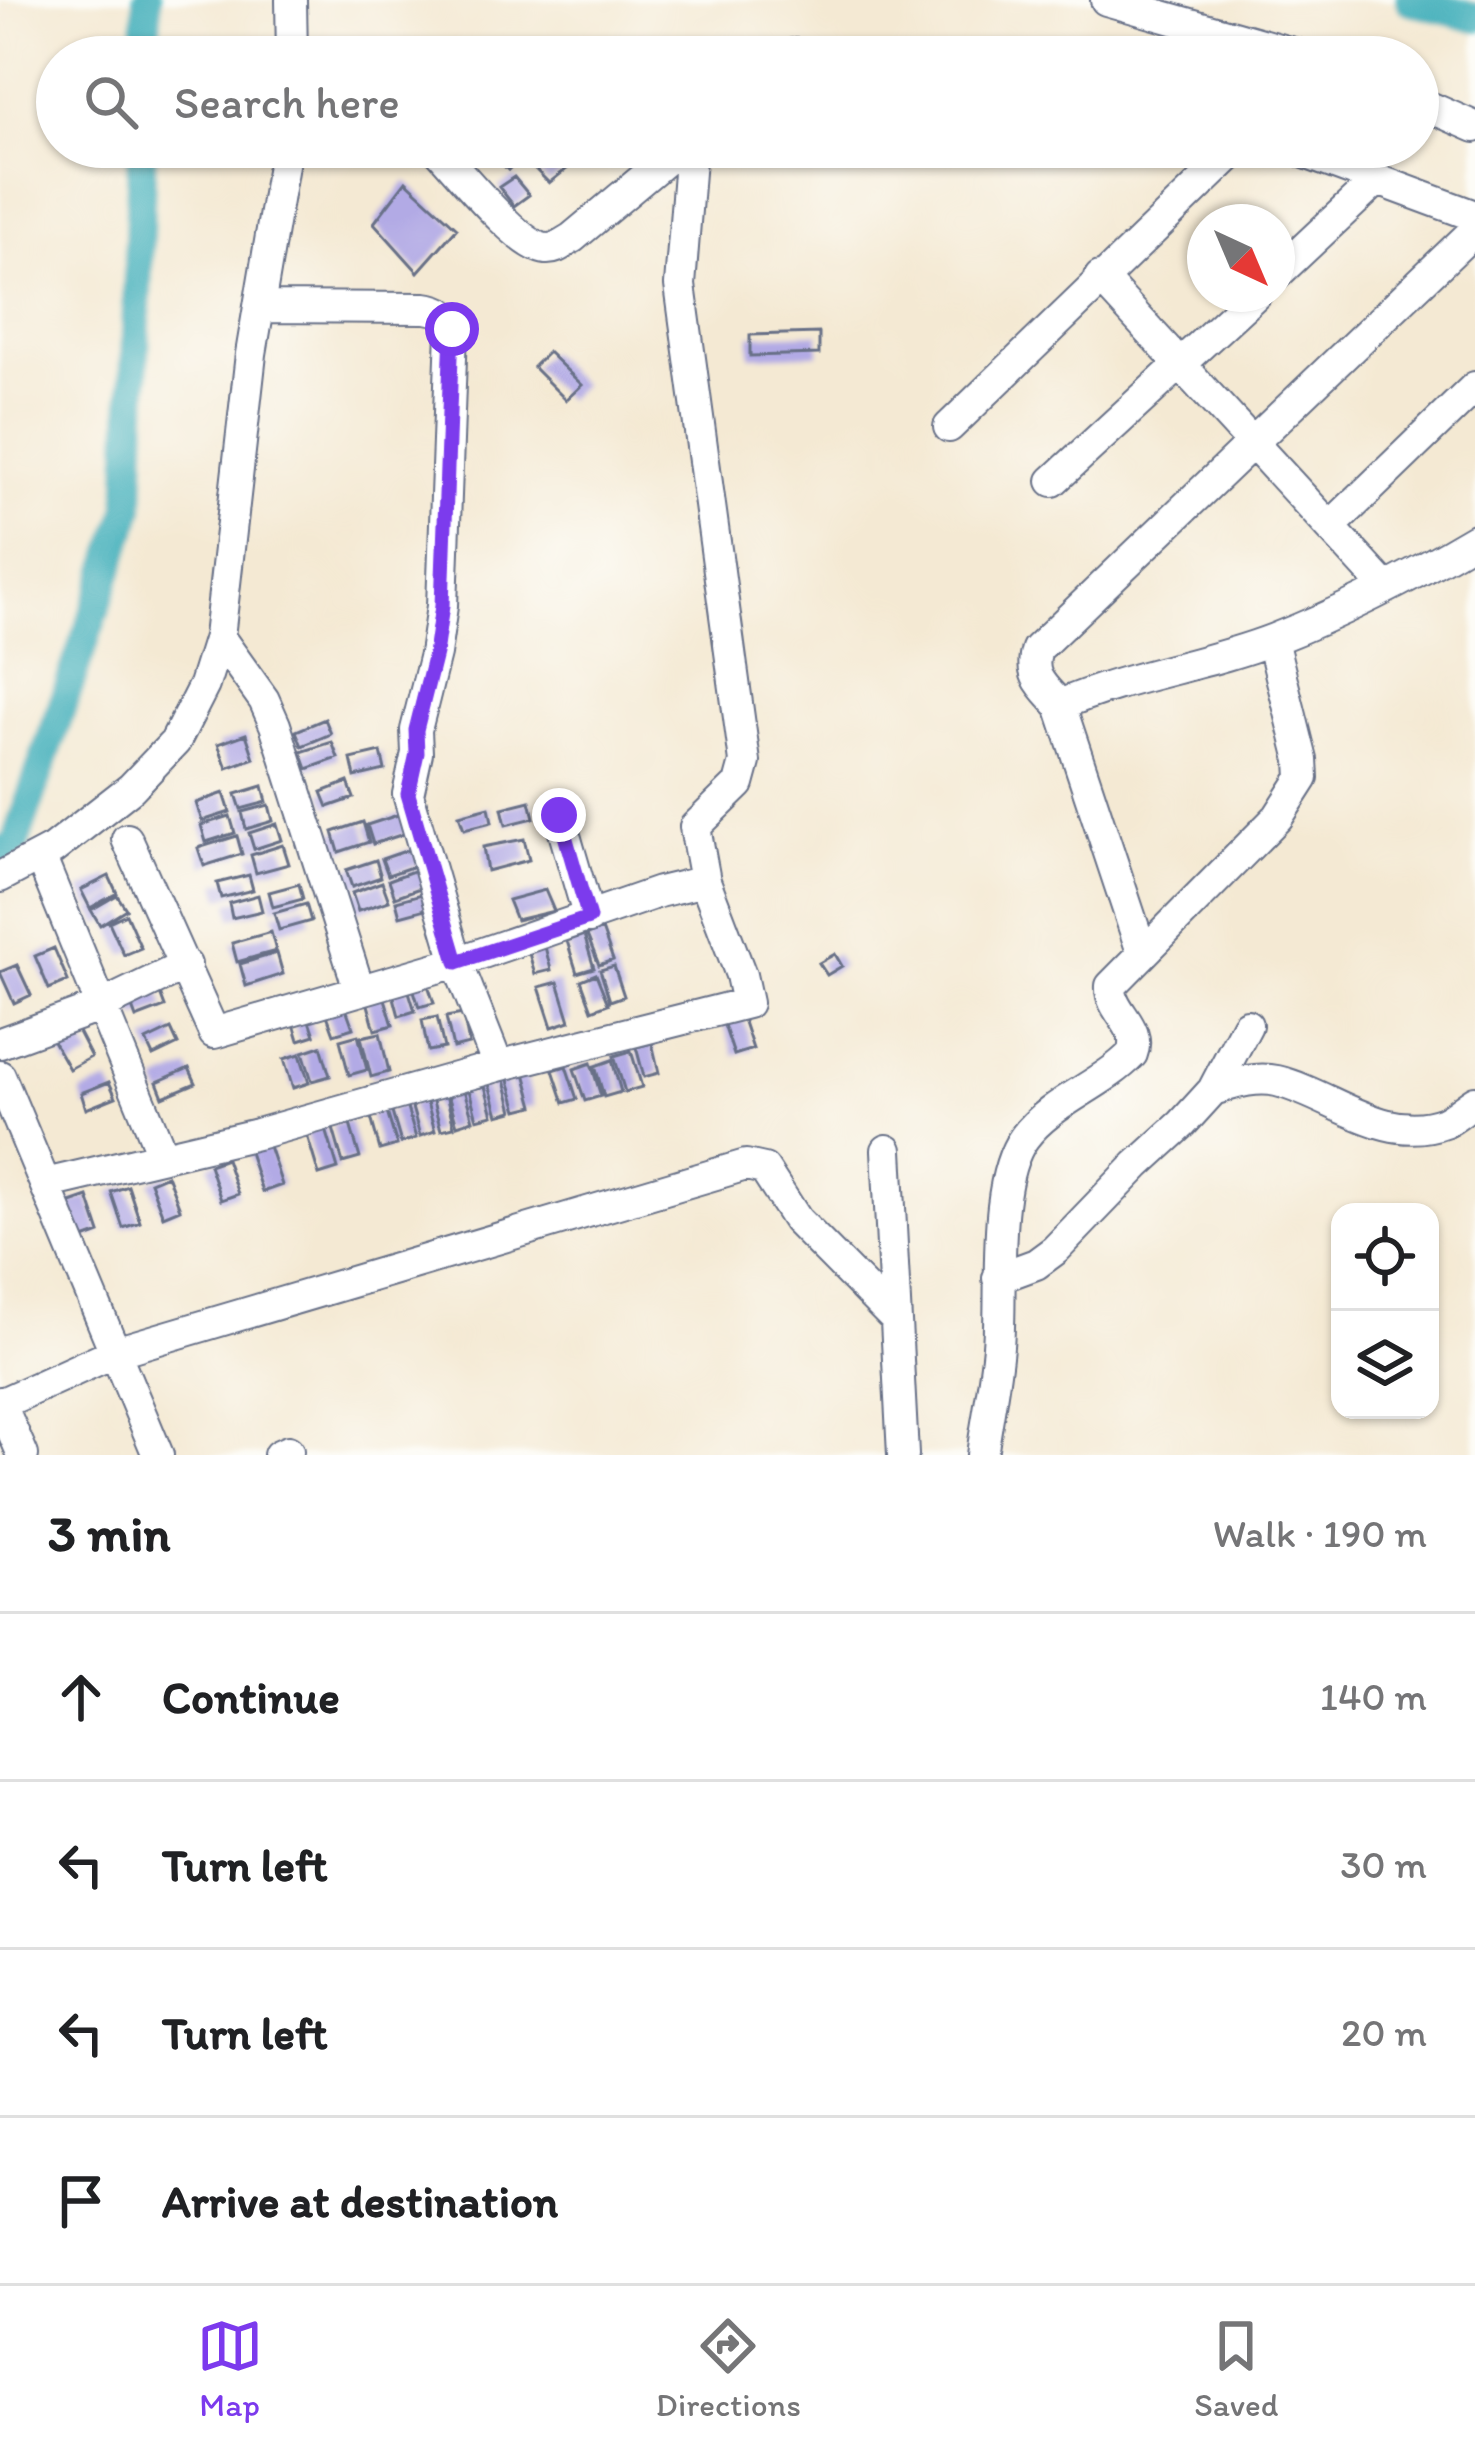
<!DOCTYPE html>
<meta charset="utf-8">
<style>
:root{--surface:#fff;--page:#f6f6f6;--text:#202124;--muted:#757577;--line:#e0e0e0;--accent:#7c3aed}
body{margin:0;font-family:Itim,sans-serif;background:var(--page);color:var(--text)}
.controls{position:absolute;right:36px;bottom:36px;display:grid;overflow:hidden;border-radius:24px;box-shadow:0 3px 9px #0004}
.controls button{width:108px;height:108px;display:grid;place-items:center;padding:0;border:0;border-bottom:3px solid var(--line);background:var(--surface);color:var(--text);font:60px sans-serif}
.compass{position:absolute;left:1187px;top:204px;width:108px;height:108px;border-radius:50%;background:var(--surface);box-shadow:0 3px 9px #0004;rotate:136deg}
.stop{position:absolute;width:36px;height:36px;margin:-27px;border:9px solid #7c3aed;border-radius:50%;background:#fff}
.stop.end{background:#7c3aed;border-color:#fff;box-shadow:0 3px 12px #0008}
.list{margin:0;padding:0;list-style:none}
h2{display:flex;justify-content:space-between;align-items:center;height:156px;margin:0;padding:0 48px;font-size:51px}
h2 small{font-size:39px;font-weight:400;color:var(--muted)}
.list li{display:grid;grid-template-columns:78px 1fr auto;gap:36px;align-items:center;box-sizing:border-box;height:168px;padding:0 48px;border-top:3px solid var(--line)}
.list b{display:block;font-size:45px;white-space:nowrap}
.list em{font-size:39px;font-style:normal;color:var(--muted)}
.icon{flex:none;width:66px;height:66px;fill:none;stroke:currentColor;stroke-width:2;stroke-linecap:round;stroke-linejoin:round}
.map{position:relative;flex:none;width:1475px;height:1455px;overflow:hidden}
.search{position:absolute;background:var(--surface);box-shadow:0 3px 9px #0004;left:36px;right:36px;top:36px;height:132px;display:flex;align-items:center;gap:30px;box-sizing:border-box;padding:0 42px;border-radius:66px;color:var(--muted);font-size:45px}
.sheet{height:828px;background:var(--surface)}
nav{display:flex;justify-content:space-around;align-items:center;box-sizing:border-box;height:168px;border-top:3px solid var(--line);background:var(--surface);font-size:33px;color:var(--muted)}
nav a{display:grid;justify-items:center;gap:6px}
nav .on{color:var(--accent)}
.map>svg:first-child{display:block}
.lines{fill:none;stroke-linecap:round;stroke-linejoin:round}
.canal{stroke:#3dadb9;stroke-width:30}
.building{fill:#b2aae5}
.street-casing{stroke:#677087;stroke-width:34}
.street{stroke:#fff;stroke-width:30}
.route{stroke:#7c3aed;stroke-width:15}
</style>
<div class="map">
<svg width="1475" height="1455" viewBox="0 0 1475 1455">
<rect width="100%" height="100%" fill="#fdfcf7"/>
<filter id="ink" filterUnits="userSpaceOnUse"><feTurbulence type="fractalNoise" baseFrequency=".00833" numOctaves="2"/><feDisplacementMap in="SourceGraphic" scale="24" xChannelSelector="R" yChannelSelector="G"/><feConvolveMatrix kernelMatrix="1 2 1 2 8 2 1 2 1" color-interpolation-filters="sRGB"/></filter>
<filter id="wash" filterUnits="userSpaceOnUse"><feTurbulence type="fractalNoise" baseFrequency=".004" numOctaves="4" result="noise"/><feDisplacementMap in="SourceGraphic" scale="48" xChannelSelector="R" yChannelSelector="G"/><feGaussianBlur stdDeviation="2.7" result="paint"/><feColorMatrix in="noise" values="0 0 0 0 0 0 0 0 0 0 0 0 0 0 0 0 0 1.4 0 .05"/><feComposite in="paint" operator="in"/></filter>
<g filter="url(#wash)">
<rect width="100%" height="100%" fill="#f4e9d3"/>
<g class="lines">
<path class="canal" d="M 1410,0 L 1475,18
M 146,57 L 147,0
M 0,852 L 15,843 L 130,509 L 142,147"/>
</g>
<g id="blocks">
<path class="building" d="M 485,147 L 530,147 L 508,170 Z
M 560,148 L 573,164 L 549,183 L 534,168 Z
M 514,177 L 529,195 L 514,206 L 499,187 Z
M 406,181 L 457,228 L 418,272 L 374,223 Z
M 819,333 L 819,354 L 750,356 L 750,335 Z
M 548,352 L 582,385 L 566,400 L 533,367 Z
M 325,719 L 331,734 L 302,746 L 296,731 Z
M 246,734 L 254,758 L 227,768 L 218,744 Z
M 332,742 L 338,758 L 307,769 L 301,752 Z
M 381,752 L 385,770 L 355,777 L 351,759 Z
M 348,782 L 354,798 L 328,807 L 322,792 Z
M 263,786 L 267,802 L 241,809 L 236,794 Z
M 224,793 L 230,812 L 202,821 L 196,803 Z
M 530,801 L 534,818 L 506,825 L 502,808 Z
M 269,805 L 273,821 L 246,829 L 242,812 Z
M 489,807 L 492,822 L 464,829 L 459,815 Z
M 407,812 L 413,831 L 373,844 L 367,825 Z
M 230,816 L 235,833 L 206,842 L 201,825 Z
M 363,822 L 369,842 L 339,852 L 333,832 Z
M 277,824 L 282,840 L 254,849 L 249,833 Z
M 237,836 L 242,854 L 204,866 L 198,848 Z
M 524,839 L 529,860 L 487,871 L 483,847 Z
M 283,845 L 289,864 L 256,873 L 251,855 Z
M 414,848 L 420,864 L 388,875 L 382,859 Z
M 376,860 L 381,877 L 352,887 L 346,870 Z
M 421,868 L 428,885 L 395,897 L 389,880 Z
M 249,875 L 253,890 L 221,898 L 217,883 Z
M 109,876 L 117,893 L 90,908 L 81,890 Z
M 382,882 L 389,901 L 358,911 L 352,893 Z
M 299,884 L 303,899 L 273,907 L 269,892 Z
M 545,890 L 554,911 L 516,920 L 508,900 Z
M 433,891 L 437,906 L 400,916 L 396,901 Z
M 117,895 L 126,909 L 100,925 L 91,910 Z
M 258,895 L 262,911 L 232,918 L 229,903 Z
M 306,904 L 311,921 L 279,930 L 274,913 Z
M 126,914 L 141,948 L 124,955 L 109,922 Z
M 602,929 L 613,960 L 599,965 L 587,935 Z
M 271,932 L 276,951 L 237,962 L 232,943 Z
M 584,935 L 594,968 L 577,973 L 567,941 Z
M 543,939 L 551,970 L 535,974 L 526,943 Z
M 54,948 L 68,981 L 49,989 L 35,956 Z
M 277,953 L 283,974 L 246,986 L 240,964 Z
M 835,954 L 842,966 L 827,975 L 819,963 Z
M 17,965 L 31,995 L 14,1003 L 0,972 Z
M 614,966 L 624,996 L 610,1001 L 600,970 Z
M 596,974 L 608,1004 L 592,1010 L 581,980 Z
M 425,976 L 434,1003 L 419,1007 L 411,981 Z
M 406,982 L 415,1011 L 399,1016 L 391,986 Z
M 558,982 L 570,1021 L 552,1027 L 539,987 Z
M 382,989 L 393,1025 L 375,1030 L 365,994 Z
M 159,991 L 165,1007 L 136,1018 L 130,1002 Z
M 342,997 L 353,1028 L 334,1034 L 323,1004 Z
M 306,1009 L 315,1035 L 299,1040 L 291,1014 Z
M 463,1014 L 469,1044 L 453,1048 L 446,1017 Z
M 742,1016 L 753,1049 L 734,1055 L 723,1022 Z
M 437,1017 L 444,1048 L 428,1051 L 422,1020 Z
M 75,1026 L 91,1057 L 69,1069 L 52,1039 Z
M 171,1029 L 178,1044 L 153,1056 L 146,1041 Z
M 380,1033 L 389,1072 L 371,1077 L 361,1037 Z
M 358,1035 L 367,1070 L 349,1075 L 340,1040 Z
M 652,1043 L 659,1073 L 644,1077 L 636,1047 Z
M 321,1046 L 330,1076 L 312,1081 L 303,1052 Z
M 631,1051 L 642,1087 L 625,1092 L 614,1056 Z
M 300,1054 L 309,1083 L 293,1088 L 284,1059 Z
M 612,1060 L 621,1092 L 604,1097 L 595,1066 Z
M 591,1063 L 601,1096 L 585,1101 L 574,1069 Z
M 566,1066 L 577,1099 L 564,1103 L 553,1070 Z
M 189,1068 L 196,1083 L 163,1097 L 157,1082 Z
M 525,1073 L 534,1106 L 518,1110 L 508,1077 Z
M 505,1080 L 513,1111 L 498,1115 L 489,1084 Z
M 109,1082 L 116,1097 L 86,1109 L 81,1093 Z
M 485,1086 L 493,1115 L 477,1119 L 469,1090 Z
M 464,1090 L 473,1120 L 457,1125 L 448,1095 Z
M 446,1095 L 454,1127 L 441,1130 L 432,1098 Z
M 426,1099 L 435,1131 L 420,1136 L 411,1104 Z
M 406,1105 L 416,1138 L 401,1143 L 391,1109 Z
M 386,1109 L 397,1145 L 380,1150 L 370,1114 Z
M 349,1121 L 360,1158 L 343,1163 L 332,1125 Z
M 325,1126 L 338,1169 L 319,1175 L 306,1132 Z
M 268,1143 L 282,1185 L 262,1192 L 248,1149 Z
M 226,1159 L 238,1194 L 221,1200 L 209,1165 Z
M 167,1175 L 180,1209 L 163,1216 L 150,1182 Z
M 128,1186 L 140,1222 L 123,1228 L 111,1192 Z
M 88,1197 L 100,1233 L 81,1240 L 68,1204 Z"/>
</g>
</g>
<g filter="url(#ink)">
<use href="#blocks" fill-opacity="0" stroke="#677087" stroke-width="3"/>
<g class="lines">
<defs>
<path id="street" d="M 291,0 L 292,57
M 1106,0 L 1307,57
M 782,57 L 794,54 L 827,57
M 1418,102 L 1475,127
M 436,147 C 457,169 519,247 546,249 C 556,250 563,243 572,238 L 681,147
M 1289,147 L 1475,216
M 1277,274 L 1376,181
M 1100,277 L 1386,588
M 259,307 L 425,308 C 441,310 448,314 452,330 L 442,606 L 435,654 L 416,730 L 417,753 L 408,794 L 457,962 L 498,1066
M 949,427 L 1239,147
M 1053,481 L 1256,294
M 1330,527 L 1475,387
M 219,637 L 264,700 L 275,725 L 359,989
M 1060,705 C 1043,686 1028,676 1037,649 L 1475,230
M 559,815 L 589,918
M 127,839 L 214,1033 L 457,962 L 659,892 L 705,881
M 40,856 L 162,1154
M 0,877 L 53,849 L 131,788 L 175,742 L 204,685 L 219,637 L 251,354 L 286,147
M 1142,952 L 1060,705 C 1129,675 1205,666 1274,639 C 1343,612 1411,577 1475,539
M 0,1043 L 99,1007 L 186,965
M 0,1076 L 158,1455
M 1213,1090 C 1233,1084 1255,1076 1277,1081 C 1331,1094 1385,1145 1444,1122 C 1455,1117 1465,1107 1475,1101
M 887,1150 L 903,1455
M 45,1184 L 257,1134 L 498,1066 L 747,1003 L 741,975 L 705,881 L 695,827 L 739,784 L 745,762 L 680,285 L 691,147
M 998,1278 L 1036,1264 L 1055,1250 L 1137,1165 L 1182,1124 L 1213,1090 L 1247,1025
M 0,1402 L 23,1455
M 0,1404 L 115,1352 L 746,1165 L 764,1169 L 797,1220 L 895,1319
M 279,1455 L 288,1451
M 982,1455 C 987,1419 995,1382 998,1346 C 1003,1291 991,1183 1024,1138 C 1050,1102 1101,1086 1132,1054 C 1143,1026 1109,1012 1111,986 L 1278,817 L 1303,778 L 1302,760 L 1272,640"/>
</defs>
<use href="#street" class="street-casing"/>
<use href="#street" class="street"/>
</g>
</g>
<g class="lines" filter="url(#ink)">
<path class="route" d="M 452,329 L 442,606 L 435,654 L 416,730 L 417,753 L 408,794 L 457,962 L 589,918 L 559,815"/>
</g>
</svg>
<div class="controls">
<button><svg class="icon" aria-label="locate" viewBox="0 0 24 24"><circle cx="12" cy="12" r="6"/><path d="M12 2v4M12 18v4M2 12h4M18 12h4"/></svg></button>
<button><svg class="icon" aria-label="layers" viewBox="0 0 24 24"><path d="M12 4l9 5-9 5-9-5zM3 14l9 5 9-5"/></svg></button>
</div>
<svg class="compass" viewBox="-18 -18 36 36"><path d="M0-13l5 13h-10z" fill="#e53935"/><path d="M0 13l5-13h-10z" fill="#757577"/></svg>
<div class="stop" style="left:452px;top:329px"></div>
<div class="stop end" style="left:559px;top:815px"></div>
<div class="search"><svg class="icon" aria-label="search" viewBox="0 0 24 24"><circle cx="10" cy="10" r="6"/><path d="M15 15l6 6"/></svg>Search here</div>
</div>
<section class="sheet">
<h2>3 min<small>Walk · 190 m</small></h2>
<ul class="list">
<li><svg class="icon" aria-label="ahead" viewBox="0 0 24 24"><path d="M12 20V5M6 11l6-6 6 6"/></svg><div><b>Continue</b></div><em>140 m</em></li>
<li><svg class="icon" aria-label="left" viewBox="0 0 24 24"><path d="M17 20v-9H6M10 6l-5 5 5 5"/></svg><div><b>Turn left</b></div><em>30 m</em></li>
<li><svg class="icon" aria-label="left" viewBox="0 0 24 24"><path d="M17 20v-9H6M10 6l-5 5 5 5"/></svg><div><b>Turn left</b></div><em>20 m</em></li>
<li><svg class="icon" aria-label="arrive" viewBox="0 0 24 24"><path d="M6 21V4h12l-3 4 3 4H6"/></svg><div><b>Arrive at destination</b></div></li>
</ul>
</section>
<nav>
<a class="on"><svg class="icon" aria-label="map" viewBox="0 0 24 24"><path d="M3 6l6-2 6 2 6-2v14l-6 2-6-2-6 2zM9 4v14M15 6v14"/></svg>Map</a>
<a><svg class="icon" aria-label="directions" viewBox="0 0 24 24"><path d="M12 3l9 9-9 9-9-9zM9 14v-3h6M13 9l2 2-2 2"/></svg>Directions</a>
<a><svg class="icon" aria-label="saved" viewBox="0 0 24 24"><path d="M7 4h10v16l-5-4-5 4z"/></svg>Saved</a>
</nav>
